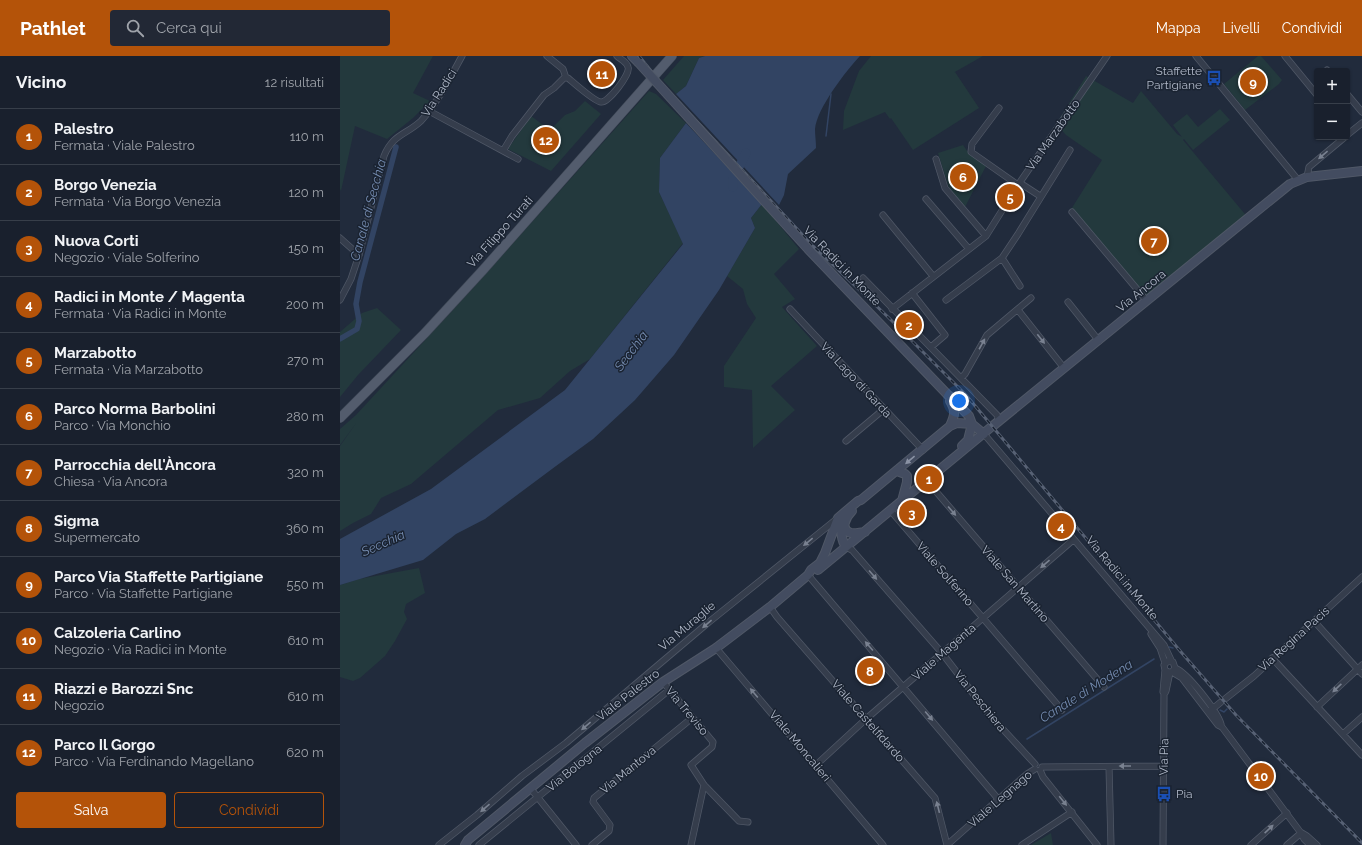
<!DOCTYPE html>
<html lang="it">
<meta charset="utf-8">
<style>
:root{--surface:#19202d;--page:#222835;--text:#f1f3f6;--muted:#9fa3aa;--line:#373e49;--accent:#b45309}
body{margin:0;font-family:Raleway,sans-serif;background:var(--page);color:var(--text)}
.controls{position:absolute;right:12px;top:12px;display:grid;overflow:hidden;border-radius:4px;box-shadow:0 1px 3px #0004}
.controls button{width:36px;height:36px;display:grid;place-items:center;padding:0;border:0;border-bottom:1px solid var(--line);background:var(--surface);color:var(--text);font:20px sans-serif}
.you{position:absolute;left:619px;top:345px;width:14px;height:14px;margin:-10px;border:3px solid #fff;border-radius:50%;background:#1a73e8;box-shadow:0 0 0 6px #1a73e833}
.badge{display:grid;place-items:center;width:26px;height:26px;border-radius:50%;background:var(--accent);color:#fff;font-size:13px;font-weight:700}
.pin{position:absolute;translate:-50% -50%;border:2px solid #fff;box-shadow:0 1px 4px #0006}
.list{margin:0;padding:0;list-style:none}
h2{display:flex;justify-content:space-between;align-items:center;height:52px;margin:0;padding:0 16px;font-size:17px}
h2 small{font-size:13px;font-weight:400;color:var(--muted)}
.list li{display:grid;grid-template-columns:26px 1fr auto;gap:12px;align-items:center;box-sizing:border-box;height:56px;padding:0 16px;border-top:1px solid var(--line)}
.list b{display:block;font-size:15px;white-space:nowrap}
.list p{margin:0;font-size:13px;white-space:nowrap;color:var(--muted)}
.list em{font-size:13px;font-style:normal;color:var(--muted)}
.actions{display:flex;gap:8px;padding:12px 16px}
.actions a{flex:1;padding:9px 0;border:1px solid var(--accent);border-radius:4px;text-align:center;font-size:14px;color:var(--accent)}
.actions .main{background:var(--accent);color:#fff}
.icon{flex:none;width:22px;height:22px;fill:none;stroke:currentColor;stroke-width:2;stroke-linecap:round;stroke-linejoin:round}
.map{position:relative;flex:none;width:1022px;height:789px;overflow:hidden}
header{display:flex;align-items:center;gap:24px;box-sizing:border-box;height:56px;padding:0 20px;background:var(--accent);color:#fff}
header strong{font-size:19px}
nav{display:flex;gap:22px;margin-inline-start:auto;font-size:14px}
.search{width:280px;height:36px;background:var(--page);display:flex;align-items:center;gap:10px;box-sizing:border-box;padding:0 14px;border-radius:4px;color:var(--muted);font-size:15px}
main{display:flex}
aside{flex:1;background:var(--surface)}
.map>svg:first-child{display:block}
.green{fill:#23393d}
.water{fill:#324463}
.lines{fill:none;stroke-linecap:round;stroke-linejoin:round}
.stream{stroke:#324463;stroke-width:1.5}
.canal{stroke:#324463;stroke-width:5.5}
.river{stroke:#324463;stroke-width:9}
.street-casing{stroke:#505867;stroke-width:7}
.secondary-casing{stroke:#505867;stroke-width:10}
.primary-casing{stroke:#3e4755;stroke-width:10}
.street{stroke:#353d4c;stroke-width:5.5}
.secondary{stroke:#434c60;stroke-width:8}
.primary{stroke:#535c6d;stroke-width:9}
.rail-casing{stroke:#576174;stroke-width:3}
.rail{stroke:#1a2331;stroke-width:1.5;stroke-dasharray:4.5;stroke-linecap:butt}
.secondary-bridge-casing{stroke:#505867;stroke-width:10;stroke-linecap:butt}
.secondary-bridge{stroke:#434c60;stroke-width:8}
.oneway{fill:#798190}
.oneway2{fill:#8a92a4}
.labels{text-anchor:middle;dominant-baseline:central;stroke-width:3;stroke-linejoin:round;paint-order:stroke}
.poi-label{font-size:12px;fill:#b0b8c8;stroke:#1a2331;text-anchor:end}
.street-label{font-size:12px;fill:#b0b8c8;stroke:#1a2331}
.water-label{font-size:13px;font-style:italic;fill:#768db2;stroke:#1a2331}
</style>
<header>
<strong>Pathlet</strong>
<div class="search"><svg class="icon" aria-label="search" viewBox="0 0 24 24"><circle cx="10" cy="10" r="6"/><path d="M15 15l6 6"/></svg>Cerca qui</div>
<nav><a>Mappa</a><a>Livelli</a><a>Condividi</a></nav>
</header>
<main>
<aside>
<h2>Vicino<small>12 risultati</small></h2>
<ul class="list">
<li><span class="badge">1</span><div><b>Palestro</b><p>Fermata · Viale Palestro</p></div><em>110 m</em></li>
<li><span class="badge">2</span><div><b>Borgo Venezia</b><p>Fermata · Via Borgo Venezia</p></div><em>120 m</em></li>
<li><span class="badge">3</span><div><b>Nuova Corti</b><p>Negozio · Viale Solferino</p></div><em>150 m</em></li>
<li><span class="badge">4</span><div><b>Radici in Monte / Magenta</b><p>Fermata · Via Radici in Monte</p></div><em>200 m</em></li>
<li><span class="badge">5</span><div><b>Marzabotto</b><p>Fermata · Via Marzabotto</p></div><em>270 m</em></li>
<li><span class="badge">6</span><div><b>Parco Norma Barbolini</b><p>Parco · Via Monchio</p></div><em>280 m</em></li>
<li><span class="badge">7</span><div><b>Parrocchia dell'Àncora</b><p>Chiesa · Via Ancora</p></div><em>320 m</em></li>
<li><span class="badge">8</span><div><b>Sigma</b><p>Supermercato</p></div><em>360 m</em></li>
<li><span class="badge">9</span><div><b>Parco Via Staffette Partigiane</b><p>Parco · Via Staffette Partigiane</p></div><em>550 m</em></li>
<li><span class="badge">10</span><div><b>Calzoleria Carlino</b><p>Negozio · Via Radici in Monte</p></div><em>610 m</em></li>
<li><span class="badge">11</span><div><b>Riazzi e Barozzi Snc</b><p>Negozio</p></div><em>610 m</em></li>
<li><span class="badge">12</span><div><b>Parco Il Gorgo</b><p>Parco · Via Ferdinando Magellano</p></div><em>620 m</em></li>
</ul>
<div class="actions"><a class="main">Salva</a><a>Condividi</a></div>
</aside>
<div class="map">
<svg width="1022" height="789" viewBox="0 0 1022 789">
<rect width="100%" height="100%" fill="#212b3c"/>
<path class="green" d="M 0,0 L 93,0 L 73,37 L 90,45 L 73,62 L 47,83 L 15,70 L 1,135 L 0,133 Z
M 344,0 L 365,0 L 359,2 L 346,30 L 336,38 L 323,24 Z
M 531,0 L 643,0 L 613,17 L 615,16 L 639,52 L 573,94 L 551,62 L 550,63 L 545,56 L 503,74 L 504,55 L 519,15 Z
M 918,0 L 921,0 L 942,24 L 939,28 L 905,54 L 884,28 Z
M 746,20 L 793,47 L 801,35 L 837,78 L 842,81 L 833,69 L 847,58 L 858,71 L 880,53 L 890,64 L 853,94 L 844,83 L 843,84 L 909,163 L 808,246 L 730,155 L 762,104 L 726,79 L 716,68 Z
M 309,35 L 316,38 L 346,67 L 320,102 L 319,136 L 343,187 L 250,303 L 230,315 L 200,342 L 158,354 L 71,428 L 41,442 L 31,458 L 13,467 L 0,475 L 0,390 L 17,366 L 0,389 L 0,373 L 16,359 L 136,229 Z
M 245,45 L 261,58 L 211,115 L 168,93 L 191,60 L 210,74 L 225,59 L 235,55 Z
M 623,89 L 630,99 L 646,110 L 625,151 L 609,132 L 598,97 Z
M 422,148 L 459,193 L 434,218 L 455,243 L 442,251 L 477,290 L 431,330 L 455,354 L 413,392 L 412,334 L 384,331 L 384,310 L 416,262 L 407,248 L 403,233 L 387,220 L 415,172 L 411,162 Z
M 37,252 L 61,274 L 18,319 L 0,341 L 0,276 L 22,257 Z
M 79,512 L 85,537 L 66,548 L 64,556 L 67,563 L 55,585 L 45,600 L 20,622 L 13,625 L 0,621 L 0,529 L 19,523 Z
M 711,777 L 713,789 L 691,789 Z"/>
<path class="water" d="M 365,0 L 520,0 C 506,15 477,52 475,73 C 475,79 476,86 476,92 L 448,118 L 444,139 L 439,149 L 336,38 L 346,30 L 359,2 Z
M 346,67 L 422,148 L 411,162 L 415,172 L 379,234 L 334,299 L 295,344 L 253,383 L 216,410 L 145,463 L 116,478 L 83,504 L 0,529 L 0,483 L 91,433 L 225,334 L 343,188 L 319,136 L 320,102 Z"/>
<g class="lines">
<path class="stream" d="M 486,80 L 491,38
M 829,591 L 833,592
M 880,654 L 884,656 L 887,653
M 687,683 L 814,603"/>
<path class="canal" d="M 0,283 L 17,273 L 19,265 L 16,248 L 20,226 L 56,91"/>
<path class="river" d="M 393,131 L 393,123 L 406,97"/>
<defs>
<path id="street" d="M 207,0 L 223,13 L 226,22
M 856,0 L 958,124
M 945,0 L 977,39
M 987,14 L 988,15
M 1007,38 L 1022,56
M 659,52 L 632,88 L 631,96 L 678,129
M 89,55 L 178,103
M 1007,79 L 1022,67
M 163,95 L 172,80 L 204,39 L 214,32 L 224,22 L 228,22 C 234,27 255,46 261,46 C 268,47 291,18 288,11 C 287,6 280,3 277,0
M 596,103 L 605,132 L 646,180
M 967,121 L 969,111 L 1005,81
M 680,127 L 700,140
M 586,143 L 629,193
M 732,156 L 807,245
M 543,159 L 593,220
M 0,182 L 19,199
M 662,202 L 680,230
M 523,222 L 657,359 L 659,365
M 572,237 L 605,279 L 591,291
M 0,244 L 11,223 L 19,199 L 44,100 C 53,78 66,79 81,65 C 98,46 110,22 122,0
M 606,244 L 662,202 L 678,178 L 730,94
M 728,246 L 759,285
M 450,253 L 583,394
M 552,253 L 646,180 L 678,129 L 767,0
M 678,254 L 724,312
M 622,321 L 625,318 L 647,279 L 691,242
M 644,378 L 824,589 L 832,606
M 506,385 L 544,353
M 587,425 L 764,631
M 550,454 L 722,654
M 506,491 L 512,494 L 602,597 L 648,657 L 695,708
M 468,519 L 659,744
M 430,551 L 437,561 L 595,742 L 607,789
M 974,565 L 1022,618
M 811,578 L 820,592 L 825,607
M 376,592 L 543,789
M 932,602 L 1022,699
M 835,612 L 832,616 L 828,616 L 825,614 L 824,609 L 828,605 L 833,606 L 835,612 C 848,617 877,655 881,668
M 832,616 L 842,622 L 878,669 L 882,671 L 961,777 L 964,783 L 970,789
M 323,626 L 373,686 L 372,691 L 351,709 L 364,729 L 399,765 L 408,766
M 825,637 L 826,635 L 830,616
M 885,643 L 914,620 L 1022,521
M 977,651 L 1022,609
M 870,655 L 881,646
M 1003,678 L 1022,661
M 476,709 L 526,663 L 733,484
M 702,711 L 824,710
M 769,711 L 771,789
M 700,714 L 703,721 L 757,789
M 191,733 L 236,789
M 962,777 L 967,780 L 977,789
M 99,789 L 137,759 L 182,720 L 226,687 L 369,566 L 498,462
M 139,789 L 329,634
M 252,789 L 269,775 L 270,769 L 253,746 L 254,742 L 352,662
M 351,789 L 364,729
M 607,789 L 687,718 L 695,713
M 682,789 L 732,756
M 823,789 L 824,637 L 823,636 L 825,614
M 911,789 L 947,757
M 947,789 L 961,777"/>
<path id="secondary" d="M 292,0 L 298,6
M 469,194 L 608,339 L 611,341 L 629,360 L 632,368 L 644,378
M 610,345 C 616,355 615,359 610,370
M 654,369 L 950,128 L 967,121 L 1022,115
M 622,390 L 628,384 L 632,368
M 557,415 L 565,418 L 567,420 L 567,426 L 562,445
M 512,455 C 506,461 499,474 511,477 C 515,478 521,476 525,476
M 501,466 C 501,475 501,484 506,491
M 478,514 L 650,372
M 125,789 L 128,784 L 245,687 L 323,626 L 376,592 L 430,551 L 468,519 L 471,514 L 480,507 L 485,497 L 498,462 L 518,445 L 521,444 L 610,370 L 617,367 L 632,368"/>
<path id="primary" d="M 0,362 L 85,277 L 143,214 L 332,0"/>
</defs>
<use href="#street" class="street-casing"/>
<use href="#secondary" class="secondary-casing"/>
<use href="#primary" class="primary-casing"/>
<use href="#street" class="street"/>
<use href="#secondary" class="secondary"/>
<use href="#primary" class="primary"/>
<defs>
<path id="rail" d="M 299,0 L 320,26 L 472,189 L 548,261 L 626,339 L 841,596 L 896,659 L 1022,787"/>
</defs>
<use href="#rail" class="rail-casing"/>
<use href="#rail" class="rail"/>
<defs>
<path id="secondary-bridge" d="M 298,6 L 469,194"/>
</defs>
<use href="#secondary-bridge" class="secondary-bridge-casing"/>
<use href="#secondary-bridge" class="secondary-bridge"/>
</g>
<defs><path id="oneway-solid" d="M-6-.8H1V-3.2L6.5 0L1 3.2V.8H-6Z"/></defs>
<g class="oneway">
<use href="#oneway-solid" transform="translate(983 99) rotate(140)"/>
<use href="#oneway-solid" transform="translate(701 283) rotate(52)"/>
<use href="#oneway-solid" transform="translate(642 288) rotate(-61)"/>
<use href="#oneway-solid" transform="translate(612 455) rotate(49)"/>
<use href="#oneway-solid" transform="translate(468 486) rotate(141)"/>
<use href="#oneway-solid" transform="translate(705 508) rotate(139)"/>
<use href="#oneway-solid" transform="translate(533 519) rotate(49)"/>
<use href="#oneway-solid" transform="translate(367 568) rotate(140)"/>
<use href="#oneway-solid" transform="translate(529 590) rotate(-131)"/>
<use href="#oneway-solid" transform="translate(997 632) rotate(137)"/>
<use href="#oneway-solid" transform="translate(414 637) rotate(-130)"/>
<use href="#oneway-solid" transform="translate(589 660) rotate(50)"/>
<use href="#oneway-solid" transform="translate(246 670) rotate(140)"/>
<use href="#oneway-solid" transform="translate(785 710) rotate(180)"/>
<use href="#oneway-solid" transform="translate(723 745) rotate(51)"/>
<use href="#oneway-solid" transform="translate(598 751) rotate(-104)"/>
<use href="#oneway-solid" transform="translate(145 752) rotate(139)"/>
<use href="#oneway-solid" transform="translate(929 773) rotate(-43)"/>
</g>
<use class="oneway2" href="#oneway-solid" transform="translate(570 404) rotate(140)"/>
<defs>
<symbol id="bus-bare" viewBox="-9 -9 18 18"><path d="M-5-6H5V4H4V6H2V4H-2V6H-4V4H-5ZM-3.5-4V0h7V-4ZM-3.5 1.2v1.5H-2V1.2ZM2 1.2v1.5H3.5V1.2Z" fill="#1a4fb4" stroke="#1a2331" stroke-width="2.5" paint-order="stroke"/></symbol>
</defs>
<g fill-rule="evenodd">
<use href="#bus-bare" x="863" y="11" width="22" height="22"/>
<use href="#bus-bare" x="813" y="727" width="22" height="22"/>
</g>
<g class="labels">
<g class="poi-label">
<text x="862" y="15">Staffette<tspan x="862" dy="14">Partigiane</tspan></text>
<text x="836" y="738" text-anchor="start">Pia</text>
</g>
<g class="street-label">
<text transform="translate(99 37) rotate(-57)">Via Radici</text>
<text transform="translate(713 79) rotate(-55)">Via Marzabotto</text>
<text transform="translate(160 176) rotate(-48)">Via Filippo Turati</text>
<text transform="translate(502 210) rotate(46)">Via Radici in Monte</text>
<text transform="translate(801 235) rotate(-39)">Via Ancora</text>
<text transform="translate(516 324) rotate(47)">Via Lago di Garda</text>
<text transform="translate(605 518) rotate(49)">Viale Solferino</text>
<text transform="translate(782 522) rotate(50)">Via Radici in Monte</text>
<text transform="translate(675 528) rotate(49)">Viale San Martino</text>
<text transform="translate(347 570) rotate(-40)">Via Muraglie</text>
<text transform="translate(954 583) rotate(-42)">Via Regina Pacis</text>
<text transform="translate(604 596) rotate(-41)">Viale Magenta</text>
<text transform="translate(288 639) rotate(-38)">Viale Palestro</text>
<text transform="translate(640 645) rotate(51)">Via Peschiera</text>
<text transform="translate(347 655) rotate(50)">Via Treviso</text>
<text transform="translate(528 665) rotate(49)">Viale Castelfidardo</text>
<text transform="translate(460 690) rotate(50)">Viale Moncalieri</text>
<text transform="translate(824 701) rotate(-89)">Via Pia</text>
<text transform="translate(234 712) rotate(-39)">Via Bologna</text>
<text transform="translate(288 714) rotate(-39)">Via Mantova</text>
<text transform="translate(660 743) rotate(-41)">Viale Legnago</text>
</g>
<g class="water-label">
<text transform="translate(28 154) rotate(-75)">Canale di Secchia</text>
<text transform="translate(291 295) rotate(-53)">Secchia</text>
<text transform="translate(43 487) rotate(-24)">Secchia</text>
<text transform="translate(746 635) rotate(-32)">Canale di Modena</text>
</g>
</g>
</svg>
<div class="controls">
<button>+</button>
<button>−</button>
</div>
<div class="you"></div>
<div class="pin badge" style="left:589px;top:423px">1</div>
<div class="pin badge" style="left:569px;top:269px">2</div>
<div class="pin badge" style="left:572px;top:457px">3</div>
<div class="pin badge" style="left:721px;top:470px">4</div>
<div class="pin badge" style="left:670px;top:141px">5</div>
<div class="pin badge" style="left:623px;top:121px">6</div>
<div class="pin badge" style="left:814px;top:185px">7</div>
<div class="pin badge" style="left:530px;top:615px">8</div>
<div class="pin badge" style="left:913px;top:26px">9</div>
<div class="pin badge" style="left:921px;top:720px">10</div>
<div class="pin badge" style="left:262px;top:18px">11</div>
<div class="pin badge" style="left:206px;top:84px">12</div>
</div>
</main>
